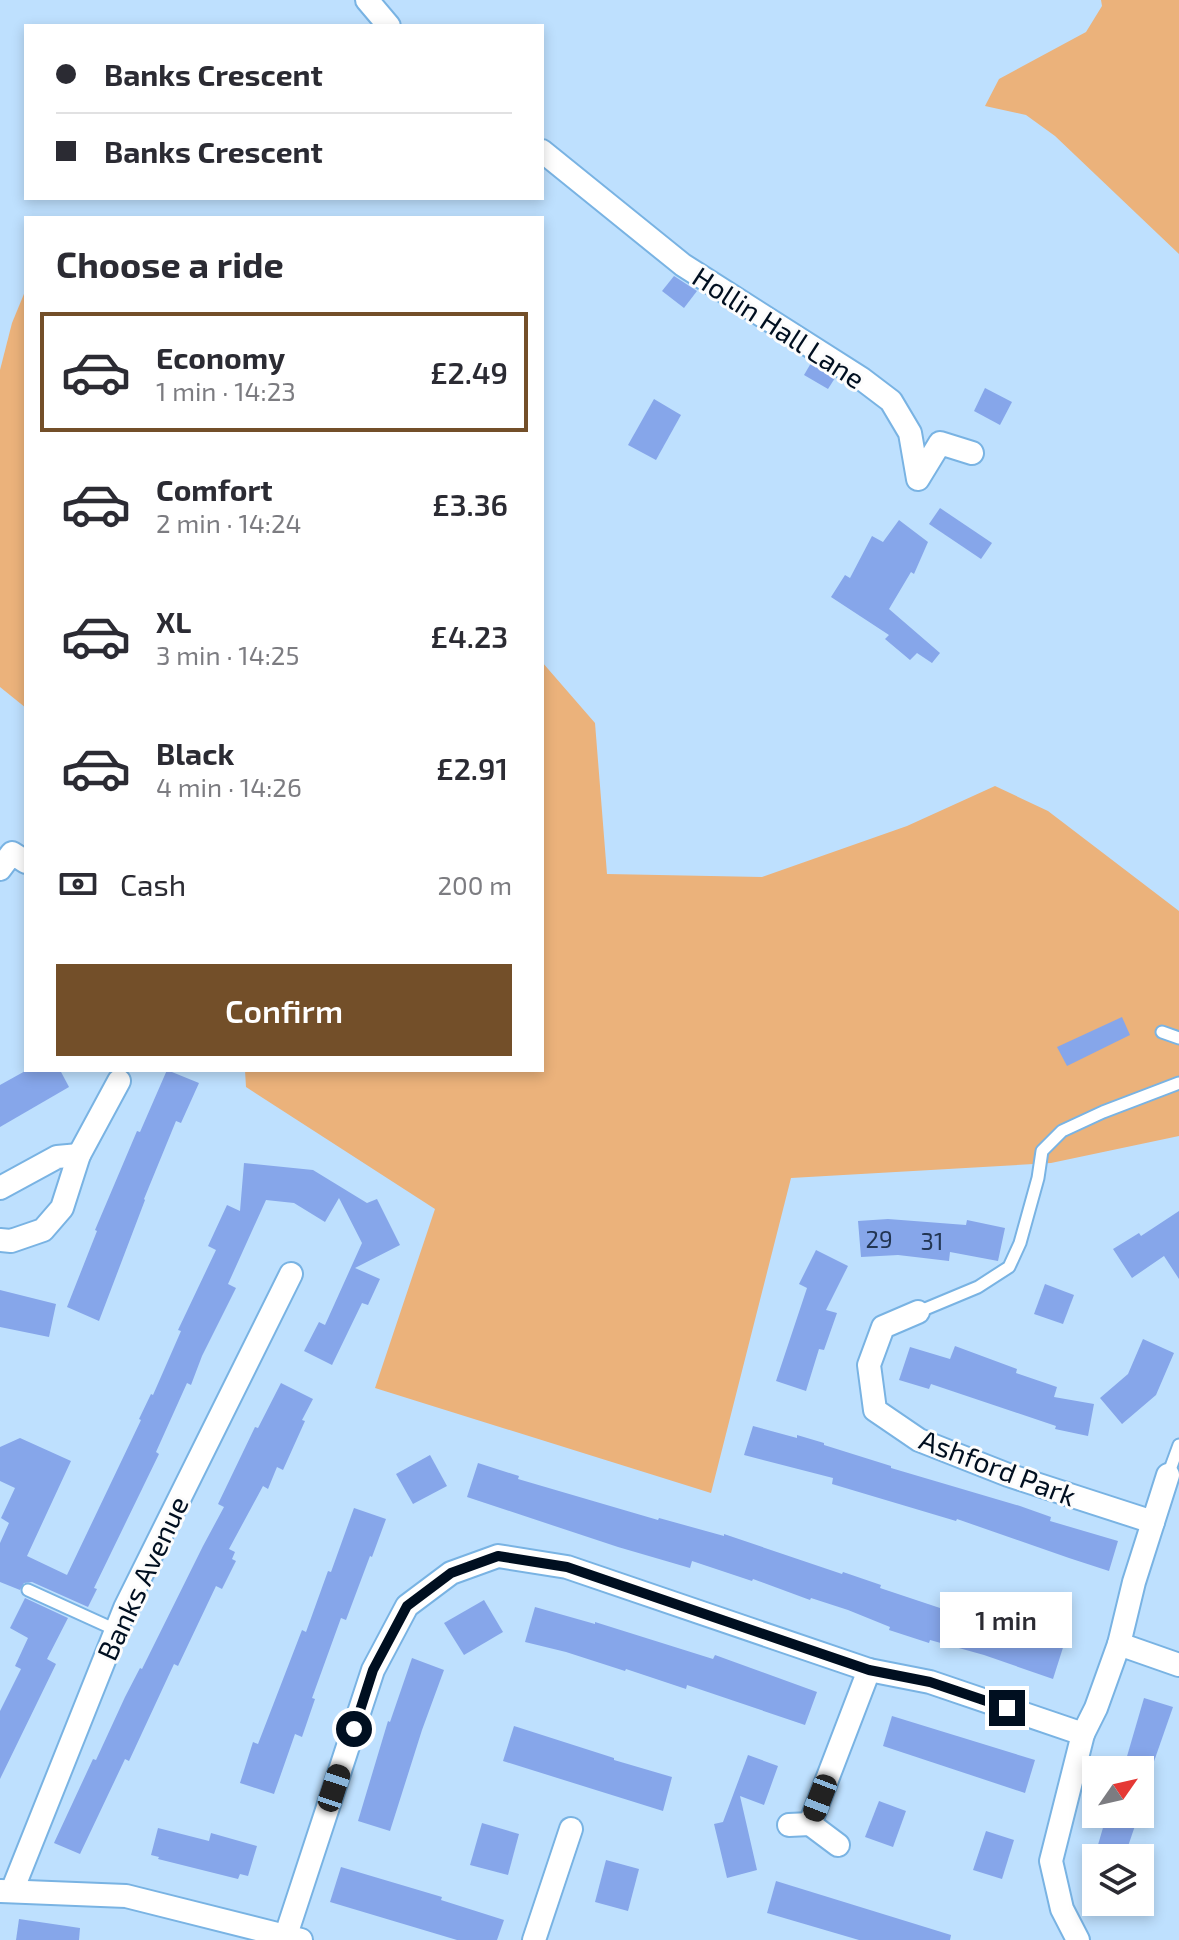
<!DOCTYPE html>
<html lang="en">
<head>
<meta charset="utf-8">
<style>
  :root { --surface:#fff; --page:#f2f2f3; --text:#2b2b33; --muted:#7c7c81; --line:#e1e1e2; --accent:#734f29 }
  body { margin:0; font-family:"Exo 2",sans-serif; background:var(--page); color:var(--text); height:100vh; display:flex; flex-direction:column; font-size:30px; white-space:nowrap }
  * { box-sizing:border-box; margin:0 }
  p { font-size:26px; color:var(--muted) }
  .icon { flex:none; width:44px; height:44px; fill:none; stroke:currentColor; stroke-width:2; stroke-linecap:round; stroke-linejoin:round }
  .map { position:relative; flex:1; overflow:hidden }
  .side { position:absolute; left:24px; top:216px; width:520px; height:856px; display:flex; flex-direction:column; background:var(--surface); border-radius:0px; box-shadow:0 4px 12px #0003 }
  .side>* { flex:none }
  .top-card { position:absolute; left:24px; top:24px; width:520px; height:176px; border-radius:0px; box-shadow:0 4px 12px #0003; display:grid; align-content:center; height:176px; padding:0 32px; background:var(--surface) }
  .needle { width:52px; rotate:56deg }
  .fabs { position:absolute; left:1082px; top:1756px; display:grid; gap:16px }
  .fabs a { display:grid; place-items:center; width:72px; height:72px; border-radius:0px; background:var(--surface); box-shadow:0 4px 12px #0003; font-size:40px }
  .end { position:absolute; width:36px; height:36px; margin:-18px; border:10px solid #000f20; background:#fff; box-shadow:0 0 0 4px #fff }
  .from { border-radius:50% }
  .bubble { position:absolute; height:56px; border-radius:0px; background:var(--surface); box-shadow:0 4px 12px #0003; font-size:26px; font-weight:600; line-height:56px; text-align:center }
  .car { position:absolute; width:24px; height:48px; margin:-24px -12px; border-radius:10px; box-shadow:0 0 6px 2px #0007; background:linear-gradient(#222 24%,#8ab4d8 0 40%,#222 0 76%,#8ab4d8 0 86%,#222 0) }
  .top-card b { display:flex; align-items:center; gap:28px; height:76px; font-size:30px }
  .top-card b+b { border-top:2px solid var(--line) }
  .top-card i { width:20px; height:20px; background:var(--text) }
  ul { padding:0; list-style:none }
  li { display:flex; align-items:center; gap:24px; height:120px; margin:0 16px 12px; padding:0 16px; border:4px solid transparent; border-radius:0px }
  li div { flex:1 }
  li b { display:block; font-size:30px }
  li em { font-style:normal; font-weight:600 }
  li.active { border-color:var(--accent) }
  li>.icon { width:72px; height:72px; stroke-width:1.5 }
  h2 { padding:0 32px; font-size:36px; line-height:96px }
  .pay { display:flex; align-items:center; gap:20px; height:88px; padding:0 32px; font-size:30px }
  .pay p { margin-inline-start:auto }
  .cta { display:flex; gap:16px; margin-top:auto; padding:16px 32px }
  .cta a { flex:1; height:92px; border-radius:0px; background:var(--accent); color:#fff; font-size:32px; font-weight:600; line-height:92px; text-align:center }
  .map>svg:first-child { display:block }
  .green { fill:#ebb27b }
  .building { fill:#86a6ea }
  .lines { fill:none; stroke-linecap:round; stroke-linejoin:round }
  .lane-casing { stroke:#79b3e3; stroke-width:15 }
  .street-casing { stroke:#79b3e3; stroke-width:26 }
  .lane { stroke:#fff; stroke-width:11 }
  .street { stroke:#fff; stroke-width:22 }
  .route { stroke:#000f20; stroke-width:10 }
  .labels { text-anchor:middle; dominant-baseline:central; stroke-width:6; stroke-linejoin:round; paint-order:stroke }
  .number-label { font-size:24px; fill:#223552 }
  .street-label { font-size:28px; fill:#000f20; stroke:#fcfcfc }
</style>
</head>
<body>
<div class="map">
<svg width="1179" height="1940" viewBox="0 0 1179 1940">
  <rect width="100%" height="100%" fill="#bee0fe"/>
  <g class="green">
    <polygon points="1101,0 1179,0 1179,254 1055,136 1026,115 985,106 999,79 1086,32 1102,6"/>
    <polygon points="26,289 26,708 0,687 0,370 12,323"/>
    <polygon points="542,662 595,723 607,874 762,877 907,826 995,786 1048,811 1179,911 1179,1136 1051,1163 791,1178 711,1493 375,1388 435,1209 246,1087 245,1070 542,1070"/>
  </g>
  <g class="building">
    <polygon points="674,276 697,291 684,308 662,291"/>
    <polygon points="811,363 835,378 828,389 804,375"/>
    <polygon points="985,388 1012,402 1000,425 974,411"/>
    <polygon points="654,399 681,415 656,460 628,445"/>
    <polygon points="940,508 992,543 981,559 929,524"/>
    <polygon points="899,520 928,542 914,574 911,572 889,609 940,653 932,663 917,653 910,660 885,639 889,635 831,597 845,575 850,578 872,536 883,542"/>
    <polygon points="1122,1017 1130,1035 1067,1066 1057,1047"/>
    <polygon points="27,1070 60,1070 69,1087 0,1127 0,1085"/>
    <polygon points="167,1070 199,1083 181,1123 176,1121 144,1199 145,1200 99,1321 67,1307 97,1231 95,1230 137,1131 140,1132"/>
    <polygon points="244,1163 313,1170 367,1203 377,1199 400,1245 355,1268 380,1279 368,1305 362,1303 332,1365 304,1351 319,1322 325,1325 362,1243 339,1198 325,1222 294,1203 266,1200 228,1284 236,1288 202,1356 191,1385 187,1383 156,1452 159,1454 94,1588 97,1589 88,1607 32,1582 24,1583 20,1590 0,1582 0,1543 9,1523 1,1518 15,1488 0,1481 0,1447 20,1438 71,1461 27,1556 67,1575 141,1420 139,1419 151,1394 153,1395 181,1331 178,1330 216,1250 208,1246 227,1205 240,1211"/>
    <polygon points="1179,1211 1179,1279 1164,1256 1132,1278 1113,1249 1139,1233 1141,1236"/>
    <polygon points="888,1219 966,1225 967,1220 1005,1228 998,1261 950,1252 949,1261 898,1255 861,1257 858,1221"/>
    <polygon points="816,1250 848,1266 826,1310 837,1313 824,1350 819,1349 806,1391 776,1381 807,1288 799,1284"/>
    <polygon points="1045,1284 1074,1295 1063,1324 1034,1314"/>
    <polygon points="0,1290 56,1304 49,1337 0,1327"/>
    <polygon points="1143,1339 1174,1353 1156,1395 1122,1424 1100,1398 1128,1374"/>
    <polygon points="955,1346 1017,1369 1016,1373 1057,1387 1054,1397 1094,1404 1088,1436 1055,1429 1056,1426 931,1384 929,1389 899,1380 910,1347 950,1359"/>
    <polygon points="281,1383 313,1399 302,1420 305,1421 283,1470 277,1467 268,1489 263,1486 229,1549 235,1552 232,1559 236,1561 222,1589 216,1586 178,1666 174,1664 129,1761 125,1759 80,1854 54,1843 93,1759 96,1760 125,1697 140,1668 142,1669 203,1546 224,1507 218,1504 255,1427 258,1428"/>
    <polygon points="753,1426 797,1438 797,1435 824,1443 824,1445 891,1466 891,1468 1020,1506 1051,1517 1050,1521 1118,1541 1109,1571 1069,1558 957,1519 956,1521 832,1484 833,1478 744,1455"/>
    <polygon points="430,1455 447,1486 413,1504 396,1474"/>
    <polygon points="478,1463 519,1476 518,1479 658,1520 659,1518 724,1536 724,1534 842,1574 843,1572 881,1585 880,1588 955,1613 956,1610 977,1616 977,1617 1042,1638 1044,1628 1067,1635 1053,1679 984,1655 930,1640 929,1643 889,1630 890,1627 848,1610 811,1598 810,1600 753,1579 752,1581 692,1561 690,1568 618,1547 467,1497"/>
    <polygon points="354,1508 386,1519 372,1557 370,1556 346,1620 341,1618 312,1698 315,1699 302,1737 295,1734 274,1794 240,1783 253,1742 258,1744 302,1630 306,1632 328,1571 331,1572"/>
    <polygon points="25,1598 68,1618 47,1659 56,1664 0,1779 0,1711 21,1669 15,1666 28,1638 10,1628"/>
    <polygon points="484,1600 503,1632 464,1655 444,1623"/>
    <polygon points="535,1607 595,1624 595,1622 713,1659 715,1655 817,1692 805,1725 687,1685 686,1689 626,1669 625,1671 566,1652 525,1642"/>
    <polygon points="412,1658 444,1670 422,1730 390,1831 358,1821 388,1721 390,1722"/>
    <polygon points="1144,1698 1173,1707 1151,1770 1123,1770"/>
    <polygon points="892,1716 1035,1760 1025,1793 883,1746"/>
    <polygon points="514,1726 614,1758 614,1760 672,1777 663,1811 503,1761"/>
    <polygon points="748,1755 778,1766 764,1805 740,1796 757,1870 727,1878 714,1824 723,1822"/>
    <polygon points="879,1801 906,1811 893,1847 865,1837"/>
    <polygon points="1107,1814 1139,1814 1124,1858 1105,1858 1095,1855"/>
    <polygon points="482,1823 519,1834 508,1875 470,1865"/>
    <polygon points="158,1828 209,1841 211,1833 257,1846 248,1876 240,1874 238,1879 158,1859 159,1857 151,1855"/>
    <polygon points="986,1831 1014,1840 1002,1879 973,1870"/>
    <polygon points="606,1860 639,1869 628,1911 595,1902"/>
    <polygon points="341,1867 442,1897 441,1900 504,1920 497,1940 457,1940 330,1902"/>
    <polygon points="776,1881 951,1935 950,1940 859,1940 767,1913"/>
    <polygon points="19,1919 80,1928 79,1940 16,1940"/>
  </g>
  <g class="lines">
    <defs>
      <g id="lane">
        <polyline points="1162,1032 1179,1038"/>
        <polyline points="918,1312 978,1287 1009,1267 1020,1243 1038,1178 1042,1151 1062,1131 1103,1112 1179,1083"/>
        <polyline points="1168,1475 1179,1445"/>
        <polyline points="28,1590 116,1630"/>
      </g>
      <g id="street">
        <polyline points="367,0 389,26"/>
        <polyline points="542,151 683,265 862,379 891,401 910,433 918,479 940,443 972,453"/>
        <polyline points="0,869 12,853 26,862"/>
        <polyline points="0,1188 57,1157 79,1155"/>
        <polyline points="0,1240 11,1241 43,1230 62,1208 79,1155 119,1081"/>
        <polyline points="918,1312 883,1327 869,1365 875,1410 919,1440 1008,1475 1153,1522"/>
        <polyline points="1119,1644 1179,1665"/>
        <polyline points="789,1825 810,1824"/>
        <polyline points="838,1845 810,1824 869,1670"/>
        <polyline points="1,1891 126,1896 301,1940"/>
        <polyline points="12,1891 125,1608 291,1274"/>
        <polyline points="286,1935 373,1670 407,1606 451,1573 498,1556 567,1567 869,1670 930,1682 1083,1734 1096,1708 1119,1644 1134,1582 1168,1475"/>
        <polyline points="534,1940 571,1829"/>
        <polyline points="1078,1940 1062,1909 1051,1861 1083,1734"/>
      </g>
    </defs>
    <use href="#lane" class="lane-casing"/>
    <use href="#street" class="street-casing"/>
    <use href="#lane" class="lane"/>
    <use href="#street" class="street"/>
  </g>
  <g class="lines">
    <polyline class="route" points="354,1729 373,1670 407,1606 451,1573 498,1556 567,1567 869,1670 930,1682 1007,1708"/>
  </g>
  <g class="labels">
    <g class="number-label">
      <text x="879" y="1238">29</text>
      <text x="932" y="1240">31</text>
    </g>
    <g class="street-label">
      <text transform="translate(779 327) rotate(33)">Hollin Hall Lane</text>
      <text transform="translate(998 1467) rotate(21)">Ashford Park</text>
      <text transform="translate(142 1578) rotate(-65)">Banks Avenue</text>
    </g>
  </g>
</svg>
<div class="fabs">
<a><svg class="needle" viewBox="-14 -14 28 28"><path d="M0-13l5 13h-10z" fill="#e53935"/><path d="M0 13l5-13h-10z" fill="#7c7c81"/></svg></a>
<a><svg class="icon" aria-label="layers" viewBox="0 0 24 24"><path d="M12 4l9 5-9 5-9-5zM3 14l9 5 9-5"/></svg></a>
</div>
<i class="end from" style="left:354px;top:1729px"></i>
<i class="end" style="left:1007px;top:1708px"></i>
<div class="bubble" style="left:940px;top:1592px;width:132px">1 min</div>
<i class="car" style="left:334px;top:1788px;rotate:18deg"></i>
<i class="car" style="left:820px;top:1798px;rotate:201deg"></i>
<div class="top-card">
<b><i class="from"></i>Banks Crescent</b>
<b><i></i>Banks Crescent</b>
</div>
<section class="side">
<h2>Choose a ride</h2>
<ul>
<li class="active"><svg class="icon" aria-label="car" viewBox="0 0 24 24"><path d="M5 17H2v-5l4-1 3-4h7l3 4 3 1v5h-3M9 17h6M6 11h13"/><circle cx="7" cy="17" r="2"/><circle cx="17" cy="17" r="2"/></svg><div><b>Economy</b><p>1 min · 14:23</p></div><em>£2.49</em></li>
<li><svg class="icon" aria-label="car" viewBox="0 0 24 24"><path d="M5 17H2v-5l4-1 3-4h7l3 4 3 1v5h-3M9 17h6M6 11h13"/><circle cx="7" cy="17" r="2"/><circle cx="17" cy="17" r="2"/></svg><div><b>Comfort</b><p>2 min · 14:24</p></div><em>£3.36</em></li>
<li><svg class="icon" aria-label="car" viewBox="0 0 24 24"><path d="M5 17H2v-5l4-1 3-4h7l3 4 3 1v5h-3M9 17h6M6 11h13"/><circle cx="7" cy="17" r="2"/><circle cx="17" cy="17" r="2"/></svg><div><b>XL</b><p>3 min · 14:25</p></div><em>£4.23</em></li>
<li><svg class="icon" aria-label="car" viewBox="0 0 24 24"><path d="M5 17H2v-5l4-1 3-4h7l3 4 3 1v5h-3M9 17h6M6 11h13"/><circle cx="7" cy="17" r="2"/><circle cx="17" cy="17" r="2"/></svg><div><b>Black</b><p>4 min · 14:26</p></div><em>£2.91</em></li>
</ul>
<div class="pay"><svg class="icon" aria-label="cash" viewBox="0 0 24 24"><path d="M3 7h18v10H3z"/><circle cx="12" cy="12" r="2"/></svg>Cash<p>200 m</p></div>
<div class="cta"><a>Confirm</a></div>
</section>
</div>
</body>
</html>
